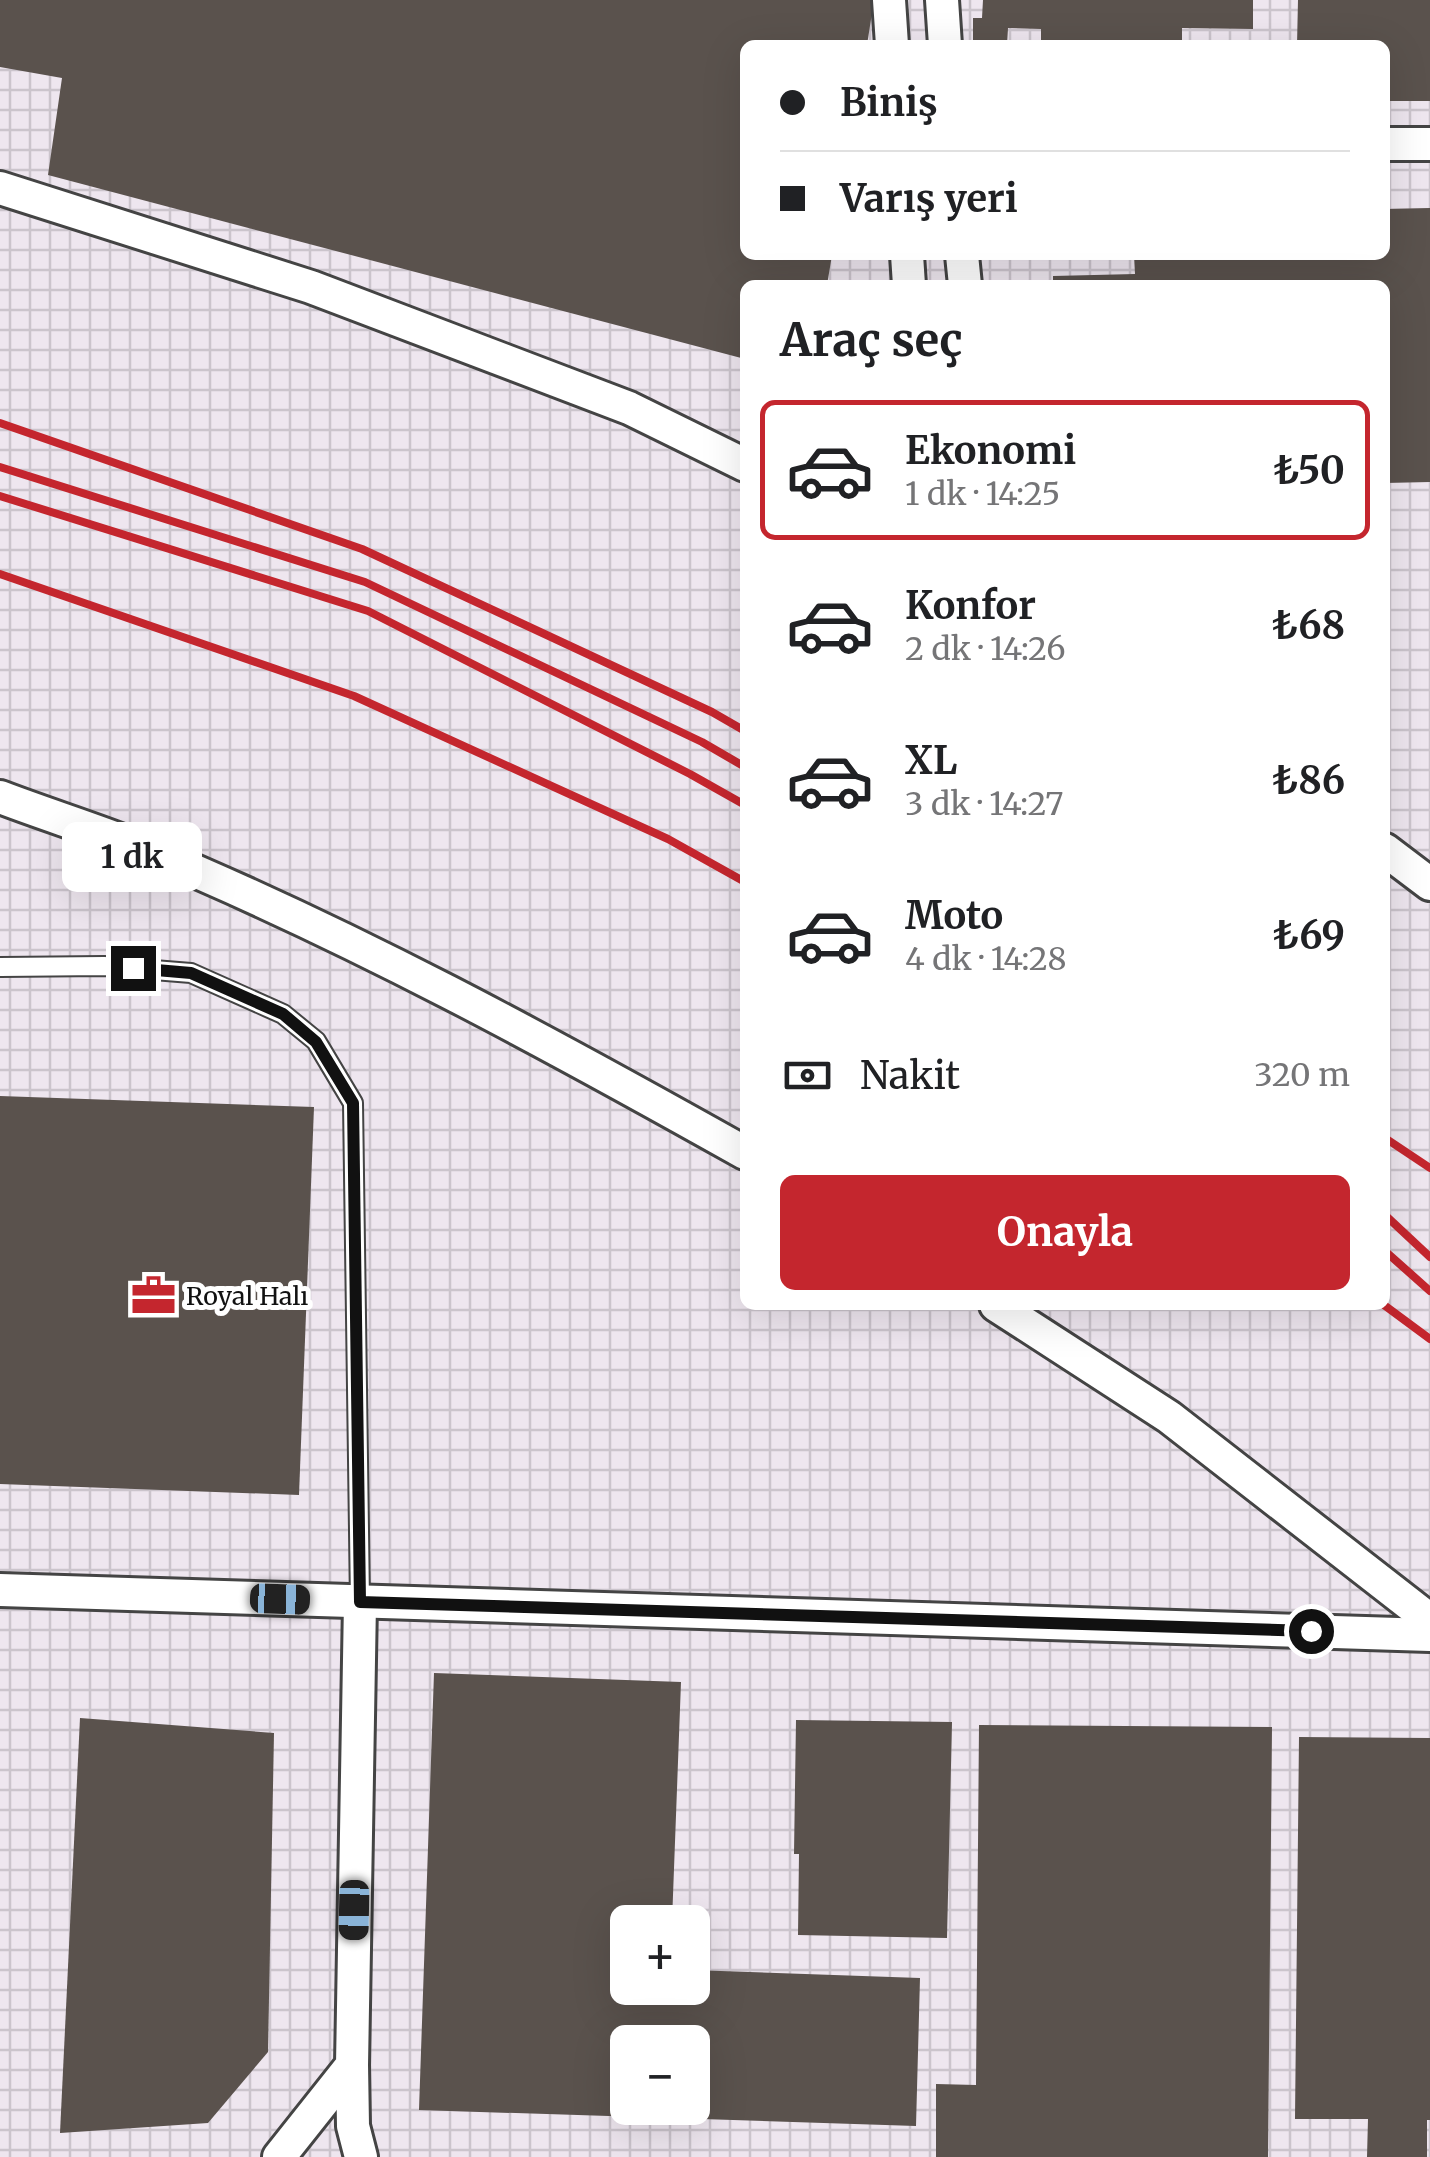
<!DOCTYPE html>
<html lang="tr">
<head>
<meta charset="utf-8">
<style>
  :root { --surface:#fff; --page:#f2f2f2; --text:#202124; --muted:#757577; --line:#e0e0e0; --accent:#c4262e }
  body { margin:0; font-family:Merriweather,serif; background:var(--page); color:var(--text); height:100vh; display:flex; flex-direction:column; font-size:38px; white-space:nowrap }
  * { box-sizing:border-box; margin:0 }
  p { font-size:32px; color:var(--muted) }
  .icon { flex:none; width:55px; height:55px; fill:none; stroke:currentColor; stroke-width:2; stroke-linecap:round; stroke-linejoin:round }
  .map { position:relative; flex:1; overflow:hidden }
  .sheet { position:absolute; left:740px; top:280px; width:650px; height:1030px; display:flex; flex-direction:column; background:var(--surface); border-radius:15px; box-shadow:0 10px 40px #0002 }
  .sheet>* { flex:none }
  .banner { position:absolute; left:740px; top:40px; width:650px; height:220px; border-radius:15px; box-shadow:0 10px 40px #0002; display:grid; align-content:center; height:220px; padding:0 40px; background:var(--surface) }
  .controls { position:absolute; left:610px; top:1905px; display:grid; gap:20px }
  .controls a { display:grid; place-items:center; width:100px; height:100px; border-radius:15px; background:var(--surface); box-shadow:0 10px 40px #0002; font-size:50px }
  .end { position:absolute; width:45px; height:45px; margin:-22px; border:12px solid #111; background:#fff; box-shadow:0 0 0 5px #fff }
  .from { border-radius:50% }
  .bubble { position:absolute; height:70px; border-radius:15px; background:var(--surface); box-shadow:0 10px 40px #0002; font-size:32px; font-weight:700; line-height:70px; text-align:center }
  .car { position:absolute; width:30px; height:60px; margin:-30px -15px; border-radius:12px; box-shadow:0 0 8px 2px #0007; background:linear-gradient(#222 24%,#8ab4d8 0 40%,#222 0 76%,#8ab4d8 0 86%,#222 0) }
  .banner b { display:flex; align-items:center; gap:35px; height:95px; font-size:38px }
  .banner b+b { border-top:2px solid var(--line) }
  .banner i { width:25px; height:25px; background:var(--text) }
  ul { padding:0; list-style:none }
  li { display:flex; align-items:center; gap:30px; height:140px; margin:0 20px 15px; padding:0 20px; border:5px solid transparent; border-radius:15px }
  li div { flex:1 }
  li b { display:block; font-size:38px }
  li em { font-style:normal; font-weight:700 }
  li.current { border-color:var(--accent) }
  li>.icon { width:90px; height:90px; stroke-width:1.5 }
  h2 { padding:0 40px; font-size:45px; line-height:120px }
  .pay { display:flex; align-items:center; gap:25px; height:110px; padding:0 40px; font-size:38px }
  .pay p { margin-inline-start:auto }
  .button { display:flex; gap:20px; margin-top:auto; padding:20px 40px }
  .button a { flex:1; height:115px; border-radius:15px; background:var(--accent); color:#fff; font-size:40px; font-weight:700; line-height:115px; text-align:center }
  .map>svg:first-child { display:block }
  .industrial { fill:url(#industrial-grid); fill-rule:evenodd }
  .building { fill:#5a524d; fill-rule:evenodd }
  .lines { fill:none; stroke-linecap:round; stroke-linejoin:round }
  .service-casing { stroke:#444; stroke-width:22 }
  .minor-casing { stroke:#444; stroke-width:38 }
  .service { stroke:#fff; stroke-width:18 }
  .minor { stroke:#fff; stroke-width:32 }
  .rail { stroke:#c4262e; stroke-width:8 }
  .route { stroke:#111; stroke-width:12 }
  .labels { text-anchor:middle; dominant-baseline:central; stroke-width:10; stroke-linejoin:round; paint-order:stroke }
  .poi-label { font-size:25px; fill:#111; stroke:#fff; text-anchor:start }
</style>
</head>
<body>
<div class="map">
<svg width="1430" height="2157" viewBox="0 0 1430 2157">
  <defs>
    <pattern id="industrial-grid" width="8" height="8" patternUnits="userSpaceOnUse" patternTransform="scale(2.5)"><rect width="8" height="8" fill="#eee6ef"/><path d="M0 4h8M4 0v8" fill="none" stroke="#cbc4cc"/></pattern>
  </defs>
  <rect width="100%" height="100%" fill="#fffdf5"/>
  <path class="industrial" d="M 0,0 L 1430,0 L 1430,2157 L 0,2157 ZM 745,45 L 1385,45 L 1385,255 L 745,255 ZM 745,285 L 1385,285 L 1385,1305 L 745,1305 ZM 628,1922 L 692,1922 L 692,1988 L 628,1988 ZM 628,2042 L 692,2042 L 692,2108 L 628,2108 Z"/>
  <g class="building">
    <polygon points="0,0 874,0 867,45 745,45 745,255 832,255 827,285 745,285 745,359 48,175 62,78 0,67"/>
    <polygon points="983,0 1253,0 1253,29 1182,28 1182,45 1041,45 1041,29 1008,28 1007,45 973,45 973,18 982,18"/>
    <polygon points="1298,0 1430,0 1430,101 1385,101 1385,45 1297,45"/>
    <polygon points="1430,208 1430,482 1385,483 1385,285 1053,285 1053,276 1135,274 1134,255 1385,255 1385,209"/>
    <polygon points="0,1096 314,1107 299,1495 0,1484"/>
    <path d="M 434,1673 L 681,1682 L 672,1922 L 628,1922 L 628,1988 L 692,1988 L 692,1970 L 920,1978 L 916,2126 L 419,2110 ZM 628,2042 L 692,2042 L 692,2108 L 628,2108 Z"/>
    <polygon points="80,1718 274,1733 268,2052 208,2123 60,2133"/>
    <polygon points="796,1720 952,1722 947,1938 798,1935 799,1854 794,1854"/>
    <polygon points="979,1725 1272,1727 1268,2157 936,2157 936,2084 976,2085"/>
    <polygon points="1299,1737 1430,1738 1430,2120 1427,2120 1427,2157 1367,2157 1368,2119 1295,2119"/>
  </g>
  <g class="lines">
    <defs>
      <polyline id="service" points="0,967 104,966 191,973 283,1014 316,1041 353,1103 360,1602"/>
      <g id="minor">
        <polyline points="889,0 892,45"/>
        <polyline points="942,0 945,45"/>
        <polyline points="1385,144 1430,144"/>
        <polyline points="0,188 311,287 629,408 745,465"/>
        <polyline points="907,255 909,285"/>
        <polyline points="962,255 965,285"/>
        <path d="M 0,797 C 47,815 96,830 143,849 C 351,935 549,1043 745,1153"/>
        <polyline points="1385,850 1430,884"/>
        <polyline points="996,1305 1169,1417 1430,1620"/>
        <polyline points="0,1590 1430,1635"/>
        <polyline points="352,2065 353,2126 361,2157"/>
        <polyline points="279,2157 352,2065 360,1602"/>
      </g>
    </defs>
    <use href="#service" class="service-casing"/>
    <use href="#minor" class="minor-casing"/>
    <use href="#service" class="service"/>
    <use href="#minor" class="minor"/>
    <g class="rail">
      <polyline points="0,423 362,549 712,712 745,731"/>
      <polyline points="0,467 365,582 702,742 745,767"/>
      <polyline points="0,496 368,611 690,774 745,805"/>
      <polyline points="0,574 354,696 668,839 745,882"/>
      <polyline points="1385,1138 1430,1168"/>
      <polyline points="1385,1215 1430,1257"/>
      <polyline points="1385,1251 1430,1291"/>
      <polyline points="1384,1305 1430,1339"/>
    </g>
  </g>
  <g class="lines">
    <polyline class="route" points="133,968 191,973 283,1014 316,1042 353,1103 360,1602 1311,1631"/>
  </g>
  <defs>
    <symbol id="office-bare" viewBox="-9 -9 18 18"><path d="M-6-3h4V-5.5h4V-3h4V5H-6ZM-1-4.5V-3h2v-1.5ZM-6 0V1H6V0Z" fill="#c4262e" stroke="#fff" stroke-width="2.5" paint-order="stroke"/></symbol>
  </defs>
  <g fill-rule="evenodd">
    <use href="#office-bare" x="122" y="1264" width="63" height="63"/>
  </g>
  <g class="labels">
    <g class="poi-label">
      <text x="186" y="1296">Royal Halı</text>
    </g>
  </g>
</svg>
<div class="controls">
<a>+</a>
<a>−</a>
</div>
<i class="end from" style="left:1311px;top:1631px"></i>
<i class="end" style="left:133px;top:968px"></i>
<div class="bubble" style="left:62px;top:822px;width:140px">1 dk</div>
<i class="car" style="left:280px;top:1599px;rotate:92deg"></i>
<i class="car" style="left:354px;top:1910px;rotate:181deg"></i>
<div class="banner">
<b><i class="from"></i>Biniş</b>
<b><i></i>Varış yeri</b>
</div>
<section class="sheet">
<h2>Araç seç</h2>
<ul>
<li class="current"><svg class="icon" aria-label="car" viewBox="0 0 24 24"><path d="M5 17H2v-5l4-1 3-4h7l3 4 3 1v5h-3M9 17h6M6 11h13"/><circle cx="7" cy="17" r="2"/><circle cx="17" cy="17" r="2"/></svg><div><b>Ekonomi</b><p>1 dk · 14:25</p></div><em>₺50</em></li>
<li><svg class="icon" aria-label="car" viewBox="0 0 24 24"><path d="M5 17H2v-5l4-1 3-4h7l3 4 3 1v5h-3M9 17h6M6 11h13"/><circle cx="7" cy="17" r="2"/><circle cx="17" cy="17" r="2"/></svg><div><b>Konfor</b><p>2 dk · 14:26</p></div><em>₺68</em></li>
<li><svg class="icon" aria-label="car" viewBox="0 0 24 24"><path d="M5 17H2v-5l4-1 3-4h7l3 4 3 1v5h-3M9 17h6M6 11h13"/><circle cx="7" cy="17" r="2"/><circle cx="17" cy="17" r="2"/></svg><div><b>XL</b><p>3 dk · 14:27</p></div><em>₺86</em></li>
<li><svg class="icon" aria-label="car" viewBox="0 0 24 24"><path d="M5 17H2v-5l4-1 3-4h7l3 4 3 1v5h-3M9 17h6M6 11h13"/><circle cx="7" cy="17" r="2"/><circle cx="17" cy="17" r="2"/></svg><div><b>Moto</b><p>4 dk · 14:28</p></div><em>₺69</em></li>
</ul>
<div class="pay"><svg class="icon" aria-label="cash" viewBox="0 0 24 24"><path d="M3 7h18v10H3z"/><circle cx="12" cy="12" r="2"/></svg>Nakit<p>320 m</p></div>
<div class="button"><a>Onayla</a></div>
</section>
</div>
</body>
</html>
